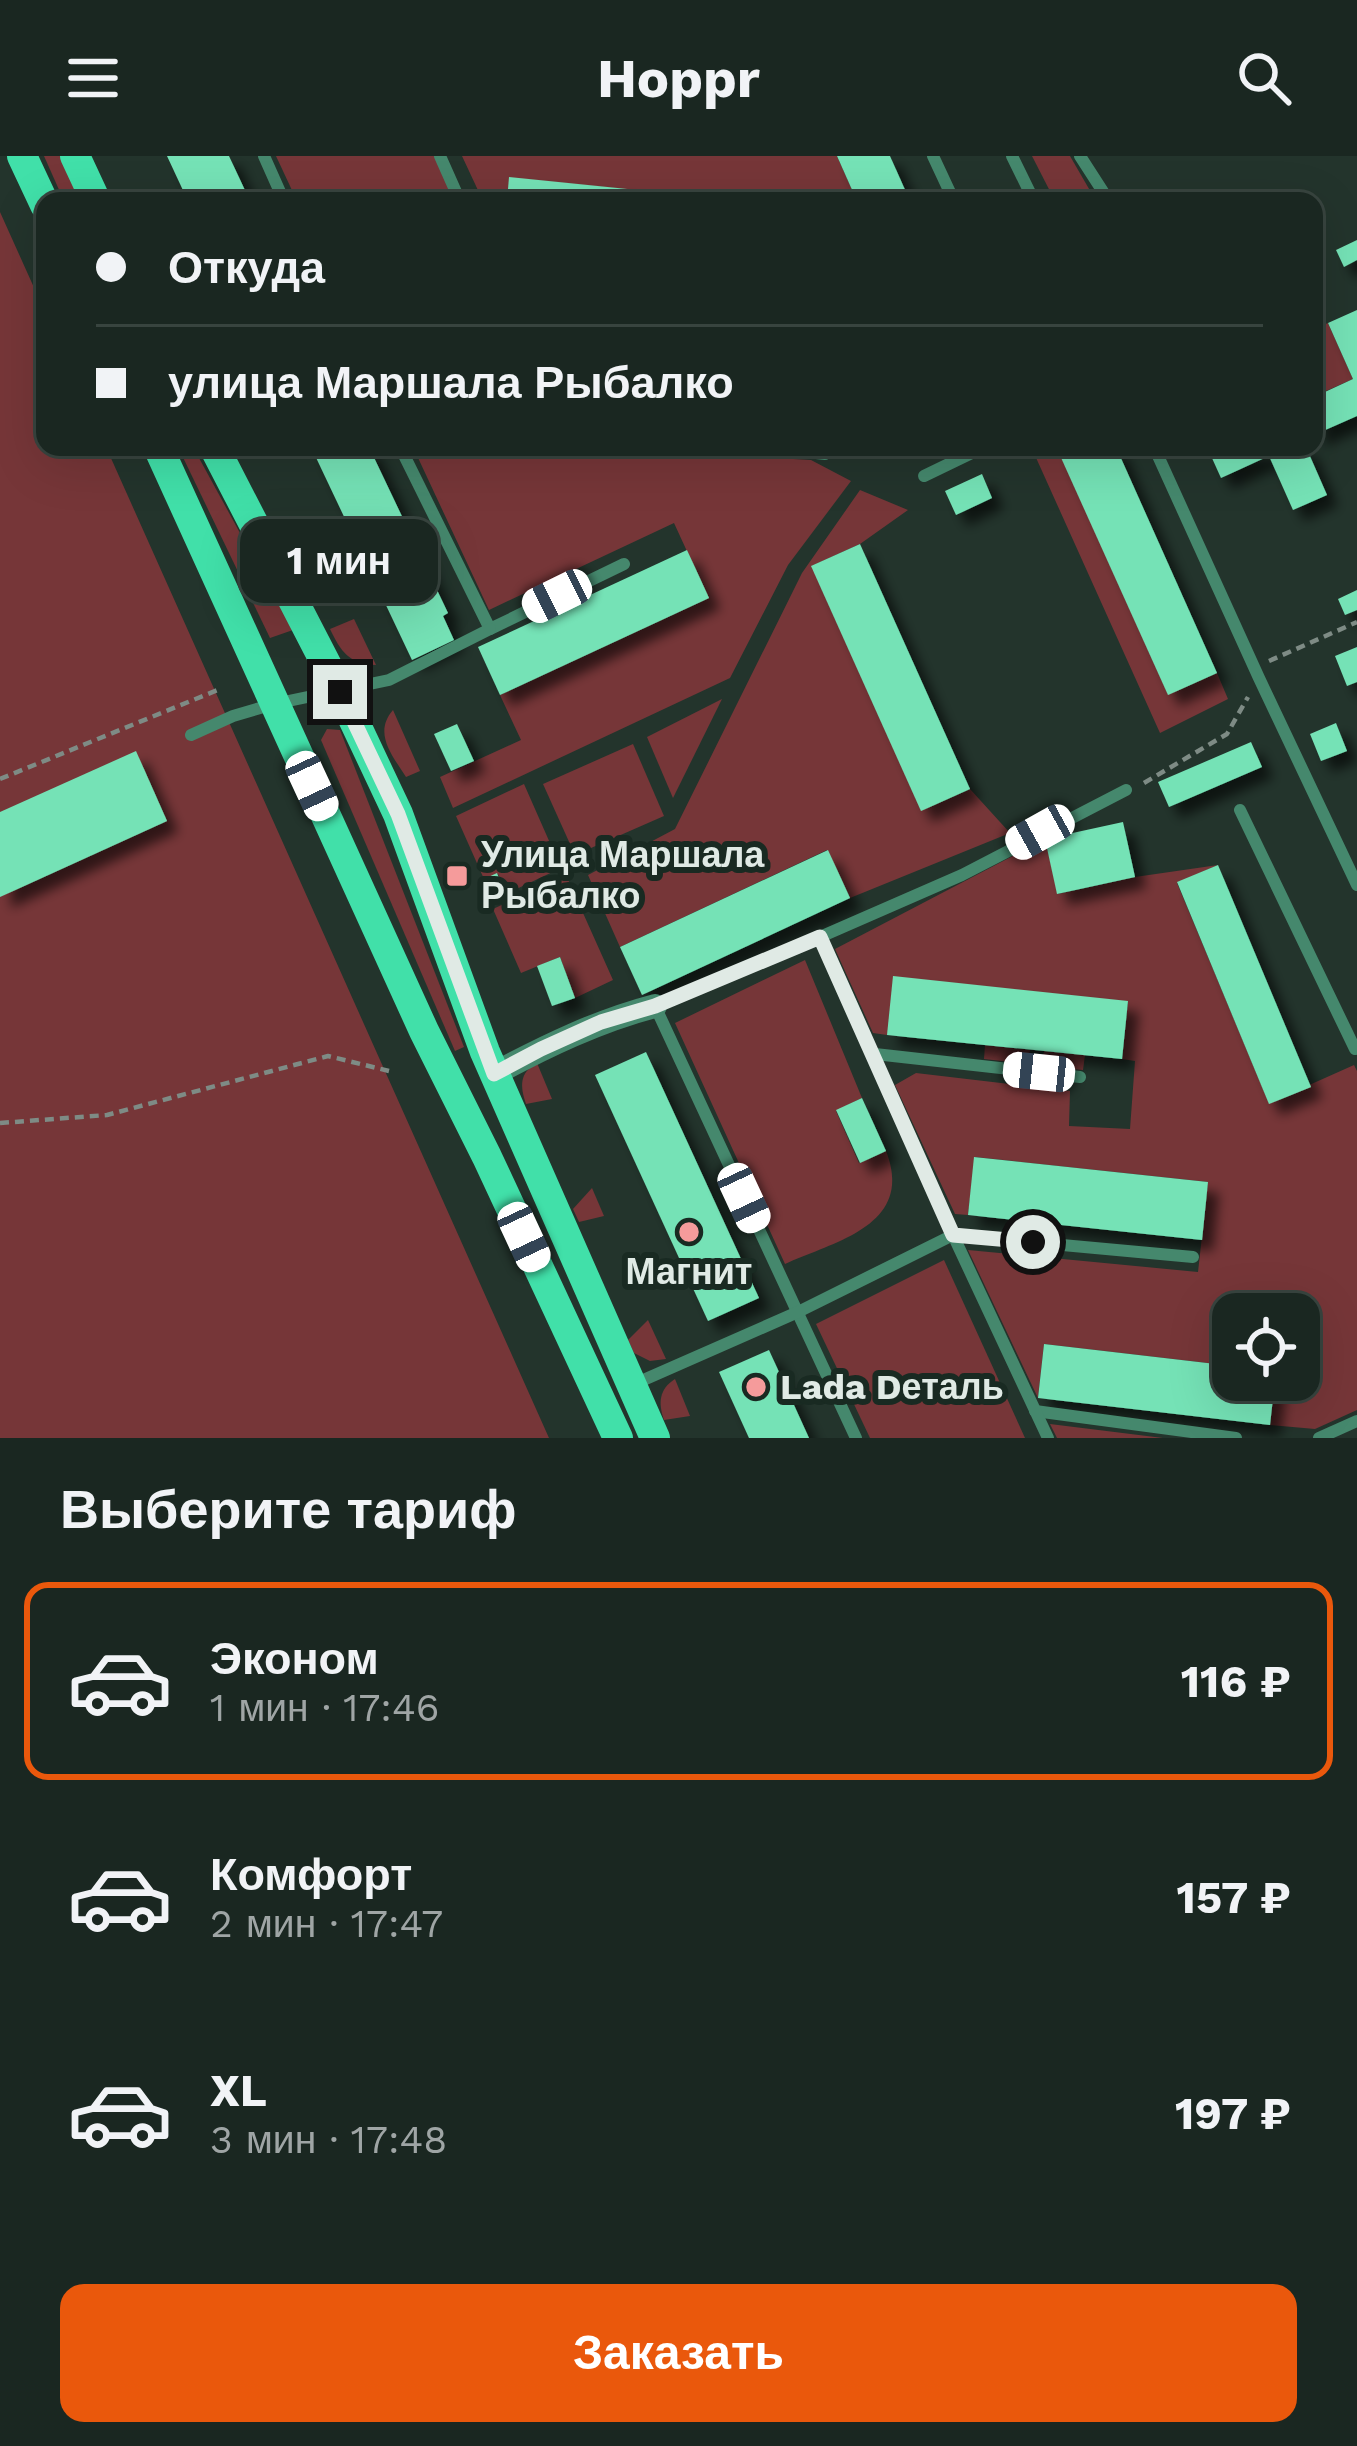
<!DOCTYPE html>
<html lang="ru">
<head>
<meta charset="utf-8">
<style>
  :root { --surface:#1a2721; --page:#27332e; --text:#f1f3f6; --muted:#9fa5a5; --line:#38443f; --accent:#ea580c }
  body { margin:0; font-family:"Work Sans",sans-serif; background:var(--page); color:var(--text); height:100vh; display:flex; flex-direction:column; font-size:45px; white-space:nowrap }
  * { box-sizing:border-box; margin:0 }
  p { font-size:39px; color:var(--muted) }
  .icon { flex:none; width:66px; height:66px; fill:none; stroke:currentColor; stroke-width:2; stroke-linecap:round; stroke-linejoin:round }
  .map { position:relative; height:1282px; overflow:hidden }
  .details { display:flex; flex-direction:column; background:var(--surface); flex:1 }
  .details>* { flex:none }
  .top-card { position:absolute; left:36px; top:36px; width:1287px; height:264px; border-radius:24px; box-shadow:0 12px 48px #0002,0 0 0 3px var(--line); display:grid; align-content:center; height:264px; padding:0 60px; background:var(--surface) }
  .controls { position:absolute; left:1212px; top:1137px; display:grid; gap:24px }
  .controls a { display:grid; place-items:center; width:108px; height:108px; border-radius:24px; background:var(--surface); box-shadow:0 12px 48px #0002,0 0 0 3px var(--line); font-size:60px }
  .end { position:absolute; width:54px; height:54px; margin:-27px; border:15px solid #e0eae5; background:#111; box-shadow:0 0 0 6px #111 }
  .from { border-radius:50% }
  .bubble { position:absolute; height:84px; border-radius:24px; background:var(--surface); box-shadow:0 12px 48px #0002,0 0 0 3px var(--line); font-size:39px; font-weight:700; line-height:84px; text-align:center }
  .car { position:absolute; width:36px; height:72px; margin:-36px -18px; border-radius:15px; box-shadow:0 0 9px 3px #0007; background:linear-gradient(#fff 24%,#345 0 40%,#fff 0 76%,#345 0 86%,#fff 0) }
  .top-card b { display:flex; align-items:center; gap:42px; height:114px; font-size:45px }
  .top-card b+b { border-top:3px solid var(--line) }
  .top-card i { width:30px; height:30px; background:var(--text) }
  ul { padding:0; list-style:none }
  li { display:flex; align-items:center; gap:36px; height:198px; margin:0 24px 18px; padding:0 36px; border:6px solid transparent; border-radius:24px }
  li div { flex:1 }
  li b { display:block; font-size:45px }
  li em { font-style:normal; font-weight:700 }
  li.selected { border-color:var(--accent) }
  li>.icon { width:108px; height:108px; stroke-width:1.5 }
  h2 { padding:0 60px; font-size:54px; line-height:144px }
  .action { display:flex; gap:24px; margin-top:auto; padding:24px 60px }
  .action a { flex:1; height:138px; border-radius:24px; background:var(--accent); color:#fff; font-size:48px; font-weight:700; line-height:138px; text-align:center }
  header { display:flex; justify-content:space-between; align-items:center; height:156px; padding:0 60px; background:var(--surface); font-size:54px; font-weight:700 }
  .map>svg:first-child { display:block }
  .green { fill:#763638 }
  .building { fill:#75e2b6; filter:url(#shadow) }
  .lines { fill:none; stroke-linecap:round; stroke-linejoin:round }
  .path { stroke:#7e8b85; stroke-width:4.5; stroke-dasharray:9 6; stroke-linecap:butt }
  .lane { stroke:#45886d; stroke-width:12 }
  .street { stroke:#45886d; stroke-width:24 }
  .primary { stroke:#41e0a9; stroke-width:30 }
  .route { stroke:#e0eae5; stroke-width:15 }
  .poi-dot { fill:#f59b9b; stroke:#192a22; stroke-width:4.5 }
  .labels { text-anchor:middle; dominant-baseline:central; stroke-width:12; stroke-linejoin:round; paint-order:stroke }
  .poi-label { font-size:36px; font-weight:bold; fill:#e0eae5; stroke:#192a22; text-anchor:start }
</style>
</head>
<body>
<header><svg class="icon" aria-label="menu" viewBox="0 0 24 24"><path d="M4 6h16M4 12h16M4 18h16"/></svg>Hoppr<svg class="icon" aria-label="search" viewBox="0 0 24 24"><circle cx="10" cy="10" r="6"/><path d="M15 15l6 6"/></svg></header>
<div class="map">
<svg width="1357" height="1282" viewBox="0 0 1357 1282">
  <defs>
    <filter id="shadow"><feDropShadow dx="11" dy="11" stdDeviation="6" flood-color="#0009"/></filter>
  </defs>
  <rect width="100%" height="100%" fill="#23342c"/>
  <g class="green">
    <polygon points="44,0 61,0 82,45 64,45"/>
    <polygon points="276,0 444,0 464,45 297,45"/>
    <polygon points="462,0 837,0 857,45 748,45 510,22 507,45 483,45"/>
    <polygon points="1032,0 1070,0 1096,45 1055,45"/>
    <polygon points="0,56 45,156 45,291 106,291 549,1282 0,1282"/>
    <polygon points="1328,167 1353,223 1326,235 1314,206 1314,173"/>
    <polygon points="178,291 193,291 293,474 270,482"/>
    <polygon points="413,291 588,291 811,304 851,325 788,409 730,522 453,652 440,621 521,584 500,539 708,441 674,367 489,454"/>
    <polygon points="1043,291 1066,291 1059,295 1168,538 1217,517 1228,543 1160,577 1033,295"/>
    <polygon points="860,334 908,354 860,388 812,410 922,654 970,633 1010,677 850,742 827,694 620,791 588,719 675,673 802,417"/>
    <path d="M 354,463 L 376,509 C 349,508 341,496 330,473 Z"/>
    <polygon points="722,543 673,642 647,581"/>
    <path d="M 393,554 L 420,615 L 406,621 C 392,599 373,577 393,554 Z"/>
    <polygon points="327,573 340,574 464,891 455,895 321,584"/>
    <polygon points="633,588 664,660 575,699 543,628"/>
    <polygon points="524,628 561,712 493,744 490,737 503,731 498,718 484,723 456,660"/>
    <polygon points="1045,683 1058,738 1135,721 1218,709 1177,727 1269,947 1354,909 1357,915 1357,1254 1315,1273 1270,1269 1275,1224 1299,1224 1299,1158 1233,1158 1233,1210 1044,1188 1038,1242 968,1094 1198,1116 1208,1026 975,1001 968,1059 955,1058 895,929 916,917 1070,935 1069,970 1130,973 1135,905 1122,903 1128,846 887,879 873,877 835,793"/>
    <polygon points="566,719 613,824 575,842 560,801 521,817 493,753"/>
    <path d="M 805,804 L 862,942 L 836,955 L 859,1007 L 886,995 C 915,1069 836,1085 785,1108 L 675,867 Z"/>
    <polygon points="985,889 1030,894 1028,908 984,903"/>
    <polygon points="1044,895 1085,899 1083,914 1041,910"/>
    <path d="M 537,907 L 552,943 L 526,948 C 520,930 519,917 537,907 Z"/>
    <polygon points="592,1032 604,1060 579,1066 573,1053"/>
    <polygon points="944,1104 1025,1282 870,1282 816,1168"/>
    <polygon points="648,1164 666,1203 650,1205 634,1197 628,1184"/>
    <path d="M 675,1223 L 690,1260 L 664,1264 C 658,1247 659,1233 675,1223 Z"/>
    <polygon points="1050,1268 1163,1282 1057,1282"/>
  </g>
  <g class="building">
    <polygon points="167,0 229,0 250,45 188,45"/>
    <polygon points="837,0 890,0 910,45 857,45"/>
    <polygon points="509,21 716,42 716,45 507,45"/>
    <polygon points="1357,84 1357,104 1344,111 1336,94"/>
    <polygon points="1357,154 1357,260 1314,279 1314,241 1353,223 1328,167"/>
    <polygon points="311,291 369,291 448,457 443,460 454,484 412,504"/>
    <polygon points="1067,291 1116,291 1217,517 1168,539 1058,295"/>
    <polygon points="1207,291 1306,291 1327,339 1293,354 1269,300 1221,322"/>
    <polygon points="982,318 992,342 956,359 945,335"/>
    <polygon points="860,388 970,633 921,655 811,410"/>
    <polygon points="687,394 709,442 500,539 478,491"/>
    <polygon points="1357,434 1357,454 1345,459 1338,443"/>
    <polygon points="1357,491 1357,526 1347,530 1335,500"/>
    <polygon points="1336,567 1347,595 1321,605 1310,578"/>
    <polygon points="457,568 474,605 451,615 434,578"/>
    <polygon points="1251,586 1262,611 1169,651 1158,626"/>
    <polygon points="136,595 167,665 0,741 0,656"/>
    <polygon points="1123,666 1135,721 1057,738 1045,683"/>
    <polygon points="828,694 850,742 642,839 620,791"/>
    <polygon points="1218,709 1311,931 1269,948 1177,726"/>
    <polygon points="497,717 503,732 490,737 484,723"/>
    <polygon points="560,801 575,842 552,850 537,810"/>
    <polygon points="893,820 1128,845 1122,903 887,879"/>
    <polygon points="646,896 759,1142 708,1165 595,919"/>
    <polygon points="862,942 886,995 860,1007 836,954"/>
    <polygon points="974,1001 1208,1026 1202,1084 968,1059"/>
    <polygon points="1044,1188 1233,1210 1233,1224 1275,1224 1270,1269 1038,1242"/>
    <polygon points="769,1194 809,1282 749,1282 719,1216"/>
  </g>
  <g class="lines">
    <g class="path">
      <polyline points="1269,505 1357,466"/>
      <polyline points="0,623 220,533"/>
      <polyline points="1144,627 1227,578 1248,541"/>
      <polyline points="0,967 107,959 328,900 389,915"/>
    </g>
    <g class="lane">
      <polyline points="264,0 284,45"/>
      <polyline points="440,0 460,45"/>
      <polyline points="933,0 954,45"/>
      <polyline points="1012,0 1034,45"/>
      <polyline points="1080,0 1109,45"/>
      <polyline points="400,291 490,473 624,408"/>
      <polyline points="762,291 825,298"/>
      <polyline points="1154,291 1259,522 1357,729"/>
      <polyline points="924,320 984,291"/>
      <polyline points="191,579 233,560 274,548 389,524 490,473"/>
      <polyline points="1240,654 1355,893 1357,892"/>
      <polyline points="820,781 655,850 856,1282"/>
      <polyline points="875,898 1080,921"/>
      <polyline points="632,1229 798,1156 953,1079 1193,1101"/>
      <polyline points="1035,1255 1236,1282"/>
      <polyline points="1048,1282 953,1079 820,781 962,719 1126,634"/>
      <polyline points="1319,1282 1357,1265"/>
    </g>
    <path class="street" d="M 494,918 C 546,890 598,865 655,850"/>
    <g class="primary">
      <polyline points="22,0 45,49"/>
      <polyline points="75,0 96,45"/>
      <polyline points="158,291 424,875 487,1001 618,1282"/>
      <polyline points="214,291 340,535 398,658 485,896 655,1282"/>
    </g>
  </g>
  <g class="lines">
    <polyline class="route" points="340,536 398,658 494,918 541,893 601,866 655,850 820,781 953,1079 1033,1086"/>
  </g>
  <g class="poi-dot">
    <rect x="445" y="708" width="24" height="24" rx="6"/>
    <circle cx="689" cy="1076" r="12"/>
    <circle cx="756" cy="1231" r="12"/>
  </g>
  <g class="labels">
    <g class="poi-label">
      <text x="481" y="699">Улица Маршала<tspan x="481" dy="41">Рыбалко</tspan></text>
      <text x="689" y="1116" text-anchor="middle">Магнит</text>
      <text x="780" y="1231">Lada Dеталь</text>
    </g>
  </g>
</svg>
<div class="controls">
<a><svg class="icon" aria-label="locate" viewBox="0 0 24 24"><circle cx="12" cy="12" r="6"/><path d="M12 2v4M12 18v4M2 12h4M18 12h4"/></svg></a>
</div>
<i class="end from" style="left:1033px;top:1086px"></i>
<i class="end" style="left:340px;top:536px"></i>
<div class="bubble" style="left:240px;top:363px;width:198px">1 мин</div>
<i class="car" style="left:557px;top:440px;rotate:244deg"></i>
<i class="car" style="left:312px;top:630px;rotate:155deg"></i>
<i class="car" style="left:1040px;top:676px;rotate:241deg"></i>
<i class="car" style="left:1039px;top:916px;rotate:276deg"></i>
<i class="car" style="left:744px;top:1042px;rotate:155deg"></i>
<i class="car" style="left:524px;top:1081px;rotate:155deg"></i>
<div class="top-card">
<b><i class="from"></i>Откуда</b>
<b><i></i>улица Маршала Рыбалко</b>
</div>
</div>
<section class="details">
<h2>Выберите тариф</h2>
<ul>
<li class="selected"><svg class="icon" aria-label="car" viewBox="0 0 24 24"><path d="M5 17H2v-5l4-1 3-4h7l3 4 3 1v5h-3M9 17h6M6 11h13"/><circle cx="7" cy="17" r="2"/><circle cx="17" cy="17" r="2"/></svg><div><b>Эконом</b><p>1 мин · 17:46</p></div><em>116 ₽</em></li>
<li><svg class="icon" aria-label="car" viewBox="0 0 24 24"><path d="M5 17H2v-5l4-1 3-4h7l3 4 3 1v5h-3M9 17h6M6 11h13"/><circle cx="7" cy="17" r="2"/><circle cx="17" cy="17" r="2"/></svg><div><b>Комфорт</b><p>2 мин · 17:47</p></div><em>157 ₽</em></li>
<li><svg class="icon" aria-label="car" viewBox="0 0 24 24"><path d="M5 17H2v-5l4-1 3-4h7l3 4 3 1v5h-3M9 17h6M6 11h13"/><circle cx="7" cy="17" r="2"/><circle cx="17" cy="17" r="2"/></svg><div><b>XL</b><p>3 мин · 17:48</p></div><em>197 ₽</em></li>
</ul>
<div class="action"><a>Заказать</a></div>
</section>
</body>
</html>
